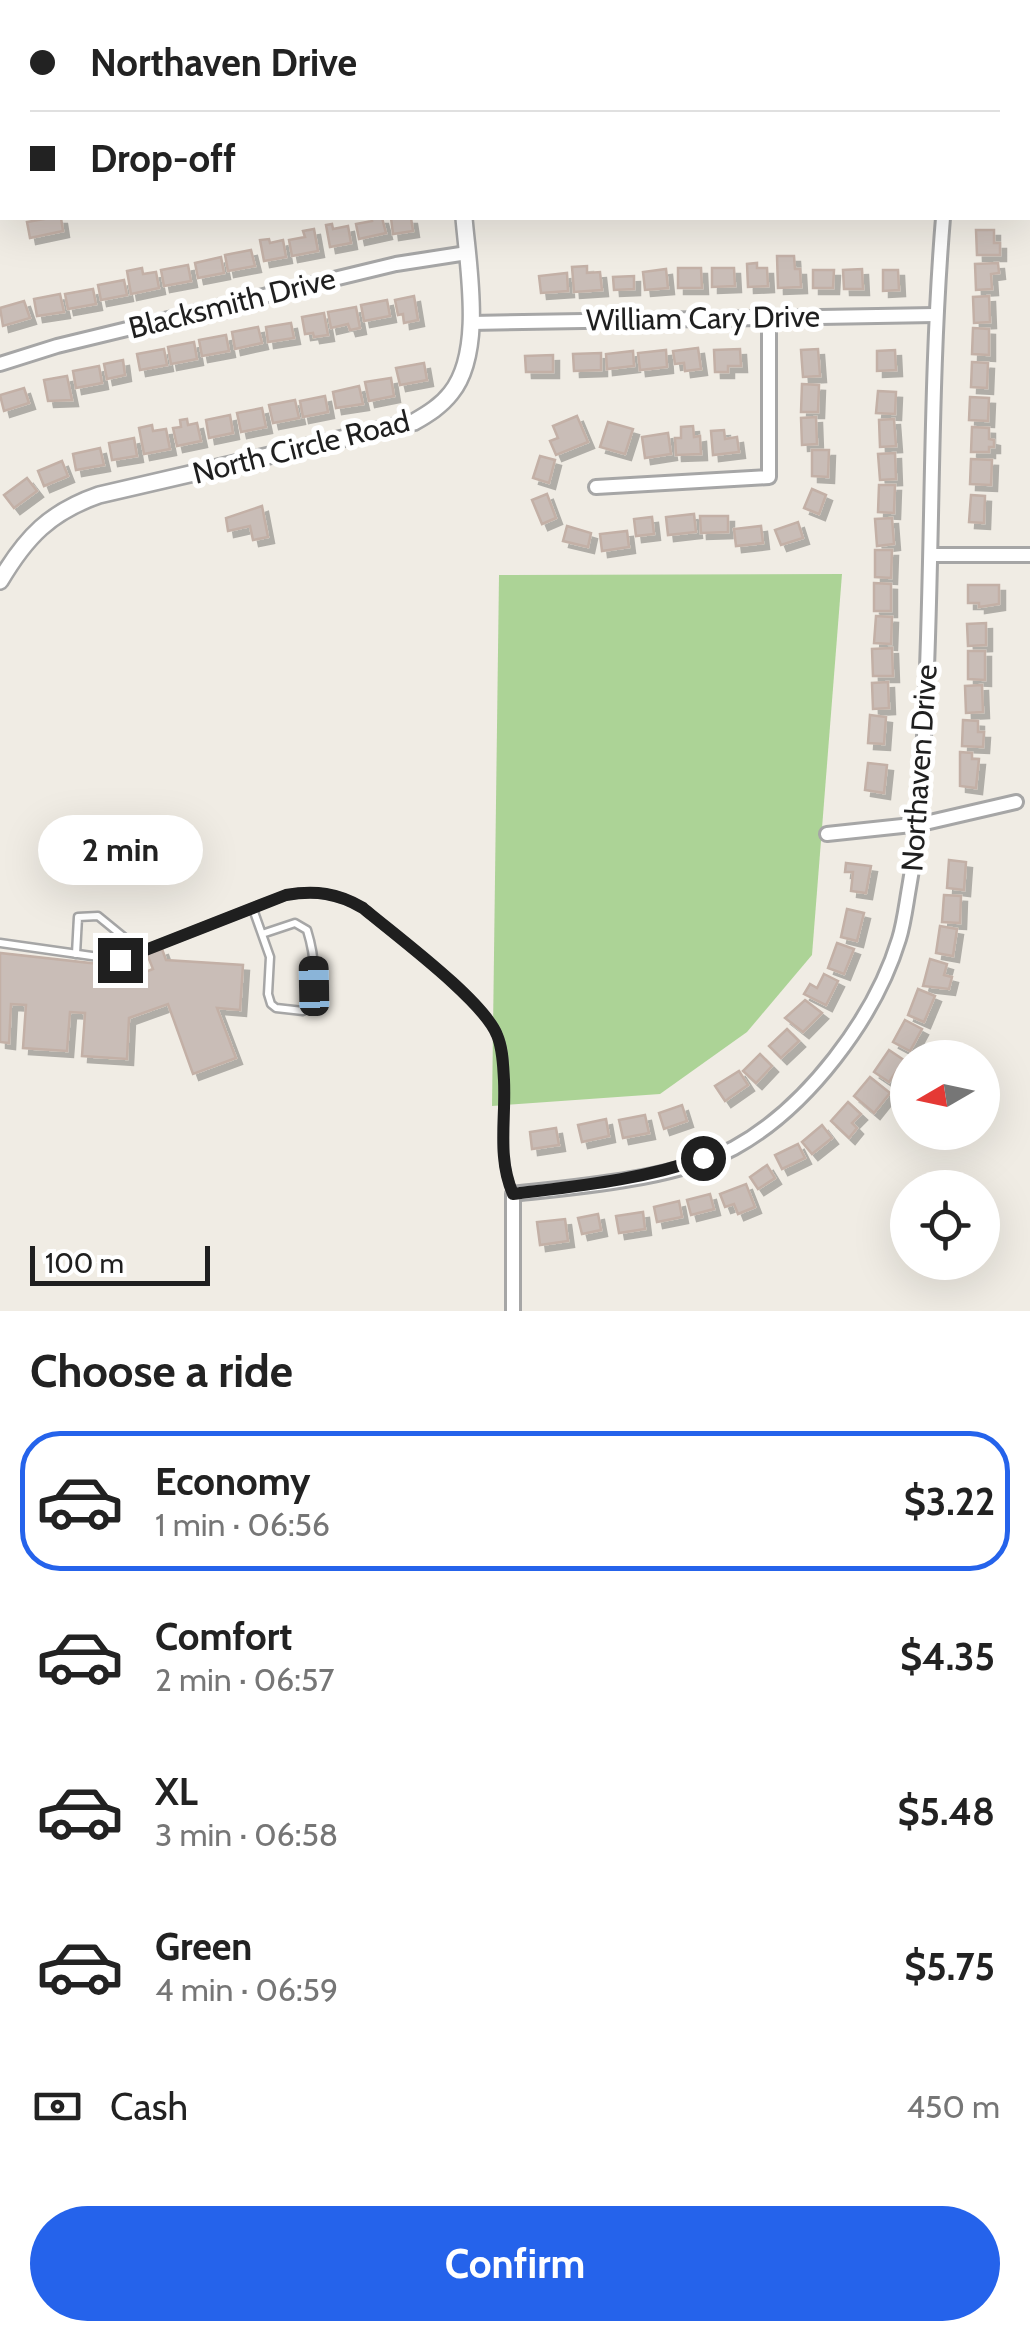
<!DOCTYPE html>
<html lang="en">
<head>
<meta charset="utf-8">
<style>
  :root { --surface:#fff; --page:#f2f2f2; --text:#222; --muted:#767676; --line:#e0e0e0; --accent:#2563eb }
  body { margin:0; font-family:Cabin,sans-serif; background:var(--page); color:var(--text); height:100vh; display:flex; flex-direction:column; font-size:38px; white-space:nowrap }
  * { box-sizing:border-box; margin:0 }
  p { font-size:32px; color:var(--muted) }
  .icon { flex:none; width:55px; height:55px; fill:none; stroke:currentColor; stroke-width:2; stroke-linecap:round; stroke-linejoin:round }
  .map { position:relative; height:1311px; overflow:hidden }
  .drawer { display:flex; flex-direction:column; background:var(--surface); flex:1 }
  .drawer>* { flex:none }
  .guide { position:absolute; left:0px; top:0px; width:1030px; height:220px; box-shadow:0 10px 40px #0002; display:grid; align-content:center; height:220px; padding:0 30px; background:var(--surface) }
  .needle { width:65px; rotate:261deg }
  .buttons { position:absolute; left:890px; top:1040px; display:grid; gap:20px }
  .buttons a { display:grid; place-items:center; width:110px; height:110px; border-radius:50%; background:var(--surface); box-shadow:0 10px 40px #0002; font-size:50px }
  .scale { position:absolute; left:30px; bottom:25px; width:180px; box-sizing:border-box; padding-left:10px; border:5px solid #1f1f1f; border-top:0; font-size:28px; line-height:35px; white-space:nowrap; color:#1f1f1f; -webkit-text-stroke:8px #fff; paint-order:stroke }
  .end { position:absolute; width:45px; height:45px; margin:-22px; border:12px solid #1f1f1f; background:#fff; box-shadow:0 0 0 5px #fff }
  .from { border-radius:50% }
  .bubble { position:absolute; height:70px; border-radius:35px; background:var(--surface); box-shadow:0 10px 40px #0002; font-size:32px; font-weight:800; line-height:70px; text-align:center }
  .car { position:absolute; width:30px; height:60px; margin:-30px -15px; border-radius:12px; box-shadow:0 0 8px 2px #0007; background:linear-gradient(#222 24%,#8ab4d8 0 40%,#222 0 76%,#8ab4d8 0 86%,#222 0) }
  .guide b { display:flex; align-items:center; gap:35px; height:95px; font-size:38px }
  .guide b+b { border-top:2px solid var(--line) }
  .guide i { width:25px; height:25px; background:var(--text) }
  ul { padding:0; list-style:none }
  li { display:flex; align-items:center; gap:30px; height:140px; margin:0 20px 15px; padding:0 10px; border:5px solid transparent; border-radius:40px }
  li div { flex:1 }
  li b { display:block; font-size:38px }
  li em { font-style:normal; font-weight:800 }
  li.on { border-color:var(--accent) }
  li>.icon { width:90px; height:90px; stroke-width:1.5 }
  h2 { padding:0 30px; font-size:45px; line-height:120px }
  .pay { display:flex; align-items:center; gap:25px; height:110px; padding:0 30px; font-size:38px }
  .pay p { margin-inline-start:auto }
  .primary-button { display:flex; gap:20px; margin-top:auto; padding:20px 30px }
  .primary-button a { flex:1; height:115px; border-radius:60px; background:var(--accent); color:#fff; font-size:40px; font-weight:800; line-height:115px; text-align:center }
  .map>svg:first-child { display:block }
  .forest { fill:#acd396 }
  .building { fill:#c9bdb7; stroke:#c3b0a6; stroke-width:2.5; filter:url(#shadow) }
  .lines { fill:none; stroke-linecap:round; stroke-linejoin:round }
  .service-casing { stroke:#a6a6a6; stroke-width:11 }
  .minor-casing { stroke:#a6a6a6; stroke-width:18 }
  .tertiary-casing { stroke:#a6a6a6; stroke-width:20 }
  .service { stroke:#fff; stroke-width:6 }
  .minor { stroke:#fff; stroke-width:12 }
  .tertiary { stroke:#fff; stroke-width:15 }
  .route { stroke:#1f1f1f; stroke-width:12 }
  .labels { text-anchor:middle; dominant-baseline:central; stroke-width:10; stroke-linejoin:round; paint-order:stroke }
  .street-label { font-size:30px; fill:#1f1f1f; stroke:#fff }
</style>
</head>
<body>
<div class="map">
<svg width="1030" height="1311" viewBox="0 0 1030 1311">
  <defs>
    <filter id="shadow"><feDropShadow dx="6" dy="6" stdDeviation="0" flood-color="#0004"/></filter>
  </defs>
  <rect width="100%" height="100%" fill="#f0ece4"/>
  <polygon class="forest" points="842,574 812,955 747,1032 660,1094 492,1106 499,575"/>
  <g class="building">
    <polygon points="50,218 61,218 63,231 30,238 27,222"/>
    <polygon points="371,218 382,218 386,233 359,239 356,224 372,221"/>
    <polygon points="391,218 411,218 413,231 393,234"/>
    <polygon points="332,224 333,229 348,226 351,243 330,247 326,225"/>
    <polygon points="314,229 318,251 292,256 289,240 305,237 303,231"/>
    <polygon points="976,230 994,230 994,243 1000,243 1000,255 977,255"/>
    <polygon points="269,239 270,243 283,240 286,257 264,261 260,240"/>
    <polygon points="251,250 255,266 228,271 225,255"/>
    <polygon points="777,256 794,256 795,269 800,269 801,287 778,288"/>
    <polygon points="221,257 224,273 198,278 195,263"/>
    <polygon points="757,263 757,268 767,268 768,286 748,287 747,264"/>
    <polygon points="998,263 999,273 991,274 992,289 976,290 975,264"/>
    <polygon points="188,265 191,281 164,286 161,270"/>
    <polygon points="587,266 587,273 600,272 602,290 574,292 572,267"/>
    <polygon points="142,268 143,274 156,272 159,288 131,294 127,271"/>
    <polygon points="678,268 701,268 702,288 678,288"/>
    <polygon points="712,268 734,268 735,286 712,287"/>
    <polygon points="666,269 668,288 645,290 643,272"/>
    <polygon points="862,269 863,289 844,289 843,270"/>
    <polygon points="813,270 834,270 833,288 813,288"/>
    <polygon points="883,270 898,270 899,290 883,291"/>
    <polygon points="567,273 568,291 541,293 539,276"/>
    <polygon points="634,276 634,289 614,290 613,277"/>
    <polygon points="124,280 127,295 101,300 98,285"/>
    <polygon points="93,289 96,304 68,309 65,294"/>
    <polygon points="60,294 64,312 37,316 34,299"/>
    <polygon points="414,296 418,320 404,323 403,314 398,315 395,300"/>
    <polygon points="989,296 990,322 974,323 973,297"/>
    <polygon points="387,300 390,316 364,321 361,305"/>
    <polygon points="24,301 30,318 3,326 0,308"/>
    <polygon points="356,307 360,328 350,330 348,324 331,328 328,312"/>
    <polygon points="324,313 328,335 314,337 313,333 305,334 302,317"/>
    <polygon points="291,323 294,338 268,342 266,327"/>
    <polygon points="258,327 262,343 235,349 232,332"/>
    <polygon points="973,328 989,329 989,355 972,354"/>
    <polygon points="226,335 229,351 202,356 199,340"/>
    <polygon points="194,342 197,359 171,364 168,347"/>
    <polygon points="698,348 701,369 685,371 684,363 675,364 673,351"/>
    <polygon points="164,349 167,365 140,370 137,354"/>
    <polygon points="740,349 741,366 728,366 728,372 715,372 714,350"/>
    <polygon points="818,349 820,376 803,377 801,350"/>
    <polygon points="666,350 667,367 640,370 638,353"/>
    <polygon points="895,350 896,370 877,371 877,351"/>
    <polygon points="633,351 634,366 607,369 606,354"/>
    <polygon points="601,353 601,370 574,371 573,354"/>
    <polygon points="553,355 553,372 526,372 525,356"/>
    <polygon points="123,360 125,375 107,379 104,364"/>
    <polygon points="972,362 988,363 987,388 971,387"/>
    <polygon points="424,363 427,380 400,385 396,368"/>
    <polygon points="99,366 102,383 76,388 73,371"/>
    <polygon points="67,376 72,400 48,401 44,380"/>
    <polygon points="391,378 394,396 369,401 365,382"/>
    <polygon points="802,384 819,385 818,412 801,412"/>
    <polygon points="359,386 363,404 336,408 333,392"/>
    <polygon points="24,388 29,403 4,411 0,395"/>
    <polygon points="878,391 896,392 895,414 876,413"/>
    <polygon points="325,396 328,412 303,417 300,401"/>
    <polygon points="970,397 989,398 988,421 969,420"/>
    <polygon points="295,400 299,418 273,423 269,405"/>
    <polygon points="262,408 266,427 241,432 237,413"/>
    <polygon points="230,415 233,433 209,438 206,420"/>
    <polygon points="577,416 588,442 556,455 550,441 558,438 553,426"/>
    <polygon points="816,417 817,444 802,445 801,418"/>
    <polygon points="187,419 188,425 197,423 201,441 177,446 173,428 181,427 180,420"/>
    <polygon points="894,419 896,446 880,447 879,420"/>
    <polygon points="608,422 633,429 625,454 600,447"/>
    <polygon points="152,425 153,431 166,429 170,449 144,454 139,428"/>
    <polygon points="693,426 694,437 700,436 701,454 676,455 675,438 681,438 681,427"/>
    <polygon points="972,427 989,428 989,439 994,440 994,447 989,447 989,452 971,452"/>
    <polygon points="724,430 725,439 737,437 739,452 713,455 711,431"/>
    <polygon points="668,433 671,454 645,458 642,437"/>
    <polygon points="134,438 137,456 112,460 109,443"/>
    <polygon points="100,448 104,465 76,470 73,454"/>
    <polygon points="812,450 829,450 828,477 812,476"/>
    <polygon points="895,453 896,479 880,480 878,454"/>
    <polygon points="540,456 555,460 549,483 533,478"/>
    <polygon points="971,459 992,460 991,485 970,484"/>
    <polygon points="62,461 68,476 44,486 38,471"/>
    <polygon points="27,478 37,491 14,508 4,495"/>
    <polygon points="879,485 895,485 894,513 878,512"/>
    <polygon points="812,489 826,495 819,514 804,508"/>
    <polygon points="547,494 556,518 542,524 532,500"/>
    <polygon points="971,495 985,496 984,523 969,522"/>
    <polygon points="262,506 268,537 253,540 250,526 228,531 226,518"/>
    <polygon points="694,514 696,532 668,535 666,517"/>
    <polygon points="700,516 728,516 728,532 701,533"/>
    <polygon points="652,517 654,534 636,536 634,519"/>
    <polygon points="892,518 894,544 877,546 875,519"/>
    <polygon points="798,522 803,538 781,545 775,530"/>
    <polygon points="567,526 591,533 588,547 563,541"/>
    <polygon points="761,526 763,543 736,546 734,529"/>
    <polygon points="627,531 629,547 602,551 600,534"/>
    <polygon points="875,550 892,550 891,578 875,577"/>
    <polygon points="874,583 891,584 891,611 874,611"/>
    <polygon points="968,585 999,585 999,604 979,607 979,603 968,603"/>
    <polygon points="876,616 892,617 891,644 874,643"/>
    <polygon points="986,623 986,645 968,646 967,624"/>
    <polygon points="892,648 893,676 873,676 872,649"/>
    <polygon points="968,651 985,651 985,680 968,679"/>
    <polygon points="888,682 889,708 873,709 872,683"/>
    <polygon points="982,685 983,712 966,713 965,686"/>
    <polygon points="870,715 886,717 884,744 868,743"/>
    <polygon points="963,720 978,721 978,732 984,732 983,747 962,746"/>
    <polygon points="960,752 972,753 972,759 979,759 976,788 960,786"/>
    <polygon points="868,763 887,765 884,793 865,790"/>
    <polygon points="949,860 966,862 964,890 947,888"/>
    <polygon points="846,863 871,866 866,893 851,891 853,872 845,872"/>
    <polygon points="944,895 961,896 960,923 942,922"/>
    <polygon points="847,909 864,913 857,941 841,937"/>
    <polygon points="940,926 957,929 953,956 936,953"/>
    <polygon points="837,943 854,949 844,974 828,968"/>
    <polygon points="162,949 166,960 243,965 240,1010 217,1008 236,1058 193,1074 168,1004 129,1018 127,1059 82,1056 85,1013 70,1012 67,1051 23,1048 26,1005 11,1004 9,1043 0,1042 0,953 126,967 130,978 153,969 147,954"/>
    <polygon points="930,959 947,964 944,975 952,977 949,989 923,986"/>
    <polygon points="824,974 838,981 826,1005 804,994 810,984 817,988"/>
    <polygon points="918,989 935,996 924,1022 908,1015"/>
    <polygon points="805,1000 822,1013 803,1032 785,1018"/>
    <polygon points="905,1020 922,1029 910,1051 893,1042"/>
    <polygon points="787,1029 799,1041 781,1058 769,1046"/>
    <polygon points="889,1050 904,1060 889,1082 874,1072"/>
    <polygon points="760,1054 772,1066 756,1083 743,1071"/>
    <polygon points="739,1071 748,1085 725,1101 715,1086"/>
    <polygon points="870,1077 890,1093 874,1113 854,1096"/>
    <polygon points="848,1102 861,1114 852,1123 857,1128 849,1138 831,1121"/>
    <polygon points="682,1105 687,1121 664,1129 659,1113"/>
    <polygon points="645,1115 649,1133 623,1138 619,1120"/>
    <polygon points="606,1119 609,1136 582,1142 578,1125"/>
    <polygon points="822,1125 832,1138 812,1154 802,1142"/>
    <polygon points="556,1128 559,1145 532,1149 530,1132"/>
    <polygon points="798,1144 805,1158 782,1169 775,1155"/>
    <polygon points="767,1165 775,1178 758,1189 750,1177"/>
    <polygon points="746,1184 755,1207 738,1214 734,1204 725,1207 720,1194"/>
    <polygon points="710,1194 714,1209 691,1215 687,1200"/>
    <polygon points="679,1201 682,1217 657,1222 654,1207"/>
    <polygon points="643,1212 645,1229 619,1233 616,1216"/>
    <polygon points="598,1214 601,1230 582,1234 578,1218"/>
    <polygon points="565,1219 568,1241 540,1245 537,1222"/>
  </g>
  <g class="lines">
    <defs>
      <g id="service">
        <path d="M 253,909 L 270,957 L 268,994 L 271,1004 L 276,1008 L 303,1011 C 319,987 315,956 307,930 L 295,923 L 262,934"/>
        <path d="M 0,943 L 120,960 L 286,895 C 315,890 338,893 363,908 C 395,935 483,1000 497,1034 C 504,1050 504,1070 504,1087 C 504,1123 498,1160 513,1193"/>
        <polyline points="76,954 78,917 98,916 142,952"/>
      </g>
      <g id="minor">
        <polyline points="809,0 860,2"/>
        <polyline points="950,2 950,0"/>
        <polyline points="1028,161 1030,161"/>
        <polyline points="471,323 935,315"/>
        <polyline points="0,364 57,346 396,264 467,253"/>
        <polyline points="596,487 769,477 769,316"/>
        <polyline points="932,555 1030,555"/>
        <polyline points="827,834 921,824 1016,802"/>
        <path d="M 513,1311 L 513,1194 C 581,1186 673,1180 734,1148 C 807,1108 875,1018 899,939 C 904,923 906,905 909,888 C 921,822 923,759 926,693 C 933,534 930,375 943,218"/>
      </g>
      <g id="tertiary">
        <polyline points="452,0 452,2"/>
        <path d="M 0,581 C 26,537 50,512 99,495 L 414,422 C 428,414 441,406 451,393 C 484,352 468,267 464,218"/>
      </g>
    </defs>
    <use href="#service" class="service-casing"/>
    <use href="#minor" class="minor-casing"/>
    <use href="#tertiary" class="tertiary-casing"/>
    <use href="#service" class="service"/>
    <use href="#minor" class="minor"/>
    <use href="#tertiary" class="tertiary"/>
  </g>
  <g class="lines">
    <path class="route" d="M 120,960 L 286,895 C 315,890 338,893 363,908 C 395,935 483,1000 497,1035 C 503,1049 503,1065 504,1080 C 506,1119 497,1158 513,1194 C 577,1186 642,1180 703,1158"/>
  </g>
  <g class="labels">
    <g class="street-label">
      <text transform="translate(232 303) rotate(-14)">Blacksmith Drive</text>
      <text transform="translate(703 318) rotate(-1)">William Cary Drive</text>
      <text transform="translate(301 447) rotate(-14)">North Circle Road</text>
      <text transform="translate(919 768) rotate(-86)">Northaven Drive</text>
    </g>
  </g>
</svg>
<div class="buttons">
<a><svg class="needle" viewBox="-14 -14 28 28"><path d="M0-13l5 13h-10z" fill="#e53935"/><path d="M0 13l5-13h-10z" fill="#767676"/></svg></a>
<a><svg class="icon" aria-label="locate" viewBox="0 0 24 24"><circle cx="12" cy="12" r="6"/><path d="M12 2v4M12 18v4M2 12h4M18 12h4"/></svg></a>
</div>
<div class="scale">100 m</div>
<i class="end from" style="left:703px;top:1158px"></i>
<i class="end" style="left:120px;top:960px"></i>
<div class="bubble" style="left:38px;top:815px;width:165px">2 min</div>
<i class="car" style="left:314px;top:986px;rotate:359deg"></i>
<div class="guide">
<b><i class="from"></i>Northaven Drive</b>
<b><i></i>Drop-off</b>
</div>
</div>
<section class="drawer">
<h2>Choose a ride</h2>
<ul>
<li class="on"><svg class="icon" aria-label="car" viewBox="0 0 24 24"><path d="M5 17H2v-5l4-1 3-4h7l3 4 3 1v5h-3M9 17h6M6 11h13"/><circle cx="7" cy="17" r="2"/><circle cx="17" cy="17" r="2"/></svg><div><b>Economy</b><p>1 min · 06:56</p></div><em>$3.22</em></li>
<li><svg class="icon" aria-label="car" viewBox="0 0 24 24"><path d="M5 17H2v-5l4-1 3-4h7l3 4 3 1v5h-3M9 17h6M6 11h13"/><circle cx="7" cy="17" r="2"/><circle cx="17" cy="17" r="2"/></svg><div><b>Comfort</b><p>2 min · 06:57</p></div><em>$4.35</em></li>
<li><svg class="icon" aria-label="car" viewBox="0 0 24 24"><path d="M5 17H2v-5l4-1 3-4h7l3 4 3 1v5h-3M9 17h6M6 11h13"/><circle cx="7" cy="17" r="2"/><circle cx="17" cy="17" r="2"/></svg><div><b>XL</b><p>3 min · 06:58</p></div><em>$5.48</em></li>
<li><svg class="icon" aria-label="car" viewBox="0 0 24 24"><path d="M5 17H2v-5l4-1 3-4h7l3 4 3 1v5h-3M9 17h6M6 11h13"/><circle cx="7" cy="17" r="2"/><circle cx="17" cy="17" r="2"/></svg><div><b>Green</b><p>4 min · 06:59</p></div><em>$5.75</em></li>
</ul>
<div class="pay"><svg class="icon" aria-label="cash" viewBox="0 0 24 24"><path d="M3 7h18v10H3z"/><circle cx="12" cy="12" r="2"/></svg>Cash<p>450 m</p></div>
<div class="primary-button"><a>Confirm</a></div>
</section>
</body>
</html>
